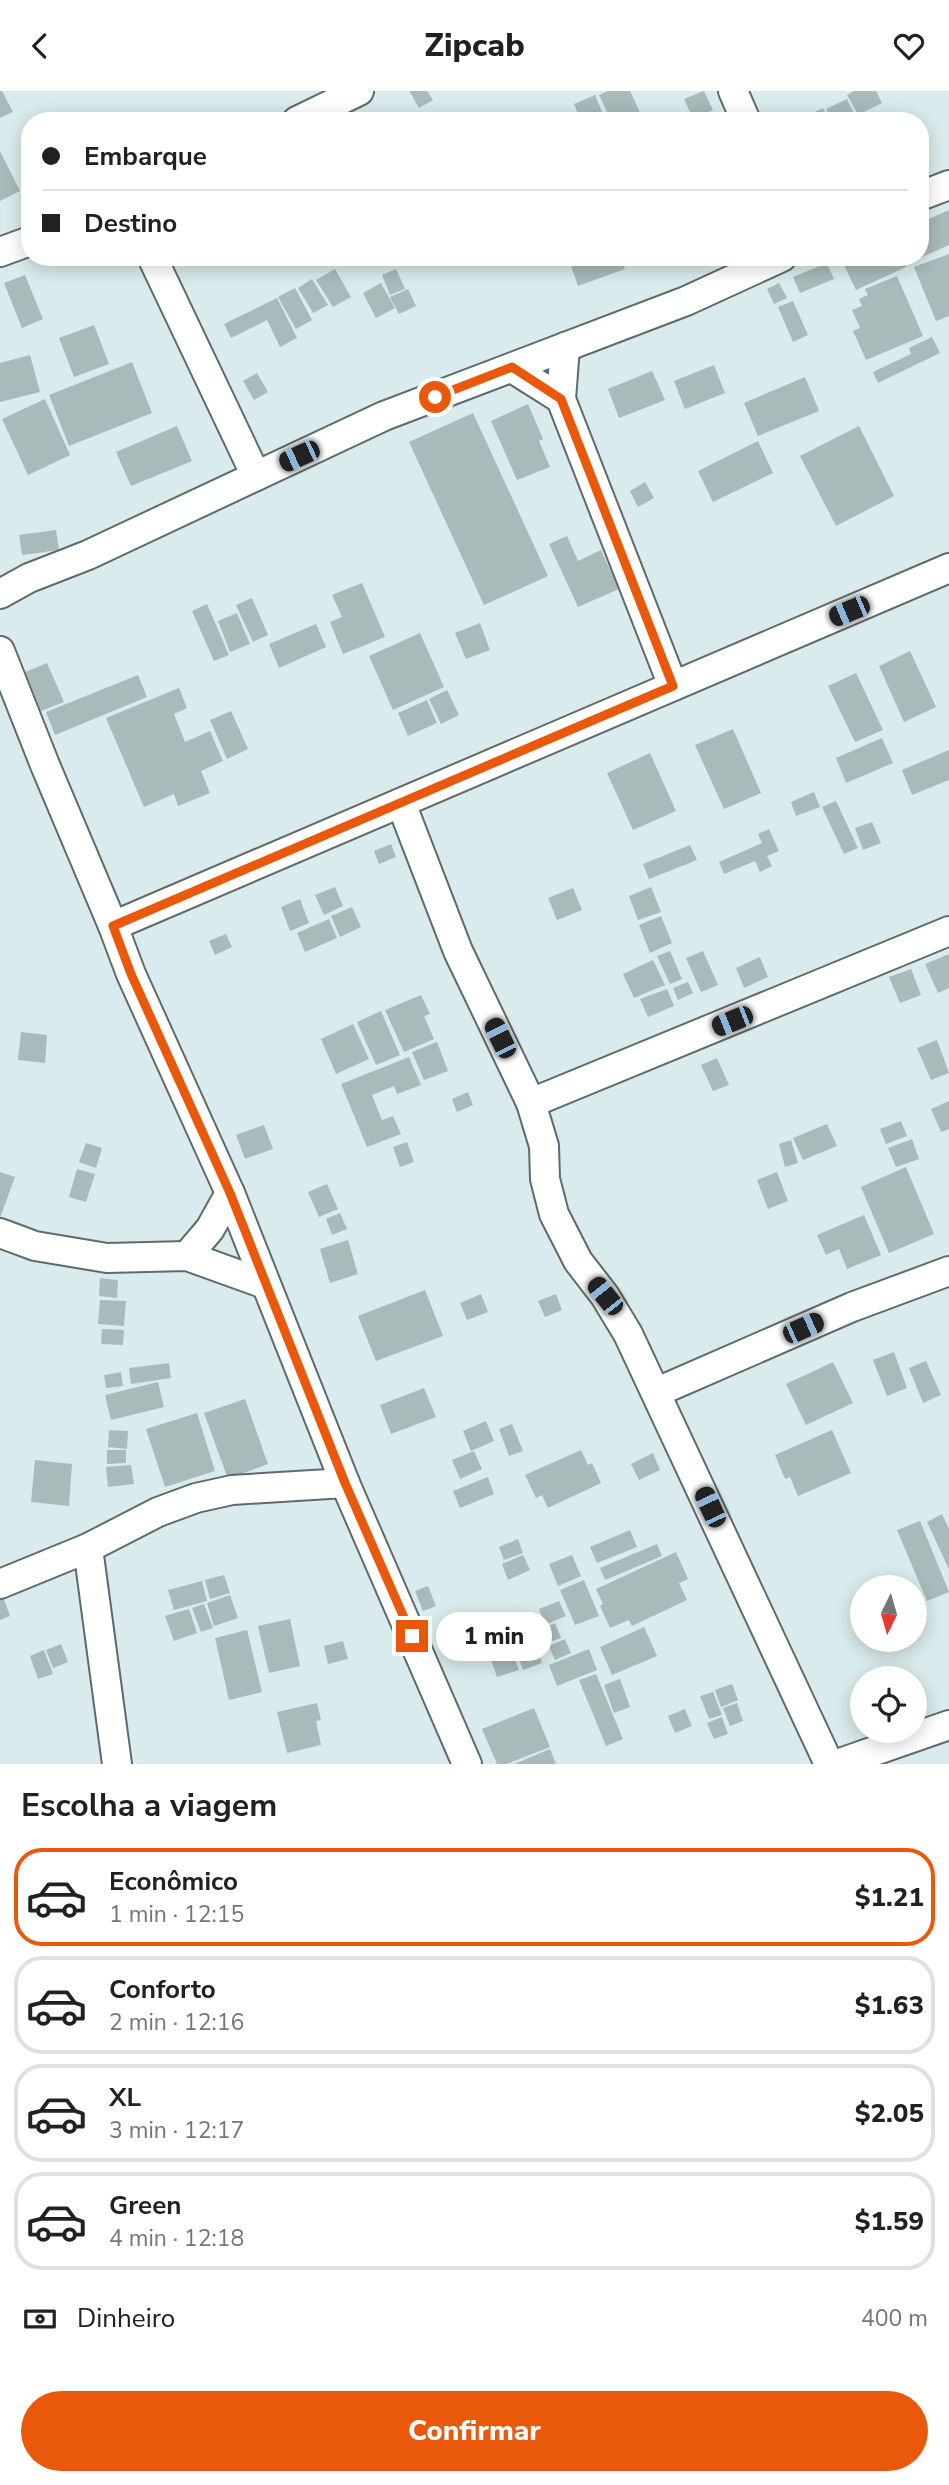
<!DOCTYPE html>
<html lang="pt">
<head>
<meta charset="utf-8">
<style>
  :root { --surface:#fff; --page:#f2f2f2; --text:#202124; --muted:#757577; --line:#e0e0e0; --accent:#ea580c }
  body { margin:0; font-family:"Nunito Sans",sans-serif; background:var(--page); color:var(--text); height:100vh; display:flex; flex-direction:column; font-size:26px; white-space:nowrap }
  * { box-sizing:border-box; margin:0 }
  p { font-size:23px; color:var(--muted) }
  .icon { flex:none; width:38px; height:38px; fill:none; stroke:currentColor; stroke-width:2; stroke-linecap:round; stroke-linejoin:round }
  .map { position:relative; height:1673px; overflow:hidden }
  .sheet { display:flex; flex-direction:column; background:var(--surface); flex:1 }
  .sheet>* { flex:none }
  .hud { position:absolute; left:21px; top:21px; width:908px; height:154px; border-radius:28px; box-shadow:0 4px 18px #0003; display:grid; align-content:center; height:154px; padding:0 21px; background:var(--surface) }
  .needle { width:46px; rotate:185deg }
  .tools { position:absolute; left:850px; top:1484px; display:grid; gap:14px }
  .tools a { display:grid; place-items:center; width:77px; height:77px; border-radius:50%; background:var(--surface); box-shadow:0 4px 18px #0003; font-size:35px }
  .end { position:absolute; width:32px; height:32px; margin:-16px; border:9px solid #ea580c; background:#fff; box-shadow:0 0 0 4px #fff }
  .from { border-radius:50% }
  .bubble { position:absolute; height:49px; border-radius:24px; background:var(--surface); box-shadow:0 4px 18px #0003; font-size:23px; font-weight:800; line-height:49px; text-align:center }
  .car { position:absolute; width:21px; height:42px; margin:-21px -10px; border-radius:9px; box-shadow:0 0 5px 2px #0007; background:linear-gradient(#222 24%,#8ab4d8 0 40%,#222 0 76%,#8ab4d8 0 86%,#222 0) }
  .hud b { display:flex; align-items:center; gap:24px; height:66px; font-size:26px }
  .hud b+b { border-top:2px solid var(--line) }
  .hud i { width:18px; height:18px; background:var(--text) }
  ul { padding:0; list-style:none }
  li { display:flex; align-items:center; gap:21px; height:98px; margin:0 14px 10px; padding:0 7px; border:4px solid var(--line); border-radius:28px }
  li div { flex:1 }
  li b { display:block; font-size:26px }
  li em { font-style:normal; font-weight:800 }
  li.current { border-color:var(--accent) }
  li>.icon { width:63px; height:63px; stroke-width:1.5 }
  h2 { padding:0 21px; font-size:32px; line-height:84px }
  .pay { display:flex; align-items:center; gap:18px; height:77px; padding:0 21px; font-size:26px }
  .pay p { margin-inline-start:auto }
  .button { display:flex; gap:14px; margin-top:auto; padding:14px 21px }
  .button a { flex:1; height:80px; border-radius:42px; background:var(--accent); color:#fff; font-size:28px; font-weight:800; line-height:80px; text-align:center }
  header { display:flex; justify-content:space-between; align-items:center; height:91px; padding:0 21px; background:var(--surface); font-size:32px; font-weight:800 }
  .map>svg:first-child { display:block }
  .building { fill:#a9babb }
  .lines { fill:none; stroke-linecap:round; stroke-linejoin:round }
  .minor-casing { stroke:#5c6c6d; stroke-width:32 }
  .minor { stroke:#fff; stroke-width:28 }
  .route { stroke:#ea580c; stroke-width:9 }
</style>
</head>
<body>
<header><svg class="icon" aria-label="back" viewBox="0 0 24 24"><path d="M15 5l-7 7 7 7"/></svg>Zipcab<svg class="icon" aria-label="heart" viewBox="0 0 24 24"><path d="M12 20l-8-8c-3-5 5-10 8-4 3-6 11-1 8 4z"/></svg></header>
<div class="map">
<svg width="949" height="1673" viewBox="0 0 949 1673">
  <rect width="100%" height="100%" fill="#d9ebec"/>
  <g class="building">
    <polygon points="0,0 2,0 13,21 0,27"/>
    <polygon points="411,0 427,0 433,9 419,17 410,1"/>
    <polygon points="608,0 630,0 644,30 611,30 599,4"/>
    <polygon points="704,0 713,19 693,28 684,8"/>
    <polygon points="854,0 876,0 882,12 858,24 847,4"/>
    <polygon points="595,4 606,30 581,30 574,13"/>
    <polygon points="847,8 855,24 843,30 832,30 826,18"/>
    <polygon points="823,17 829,30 809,30 806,25"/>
    <polygon points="0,60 20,100 0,110"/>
    <polygon points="949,119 949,154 920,167 920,132"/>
    <polygon points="949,163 949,225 936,230 914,176"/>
    <polygon points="568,166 620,166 625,178 578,195"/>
    <polygon points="844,166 902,166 906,176 856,199 841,168"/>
    <polygon points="827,172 834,188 800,202 793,186"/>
    <polygon points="335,178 351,206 333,216 316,189"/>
    <polygon points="396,178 405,198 390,204 382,184"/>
    <polygon points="25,184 43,228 22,237 4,192"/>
    <polygon points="897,185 923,245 866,269 853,240 860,237 852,219 862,215 859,208 868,204 865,198"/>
    <polygon points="312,188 328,214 313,222 298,197"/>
    <polygon points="381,192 395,217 376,227 363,202"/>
    <polygon points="779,192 787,207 774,213 767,198"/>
    <polygon points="295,197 312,229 296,238 278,206"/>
    <polygon points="408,198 416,215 399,223 390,206"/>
    <polygon points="277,207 297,247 280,256 267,229 231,247 224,233"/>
    <polygon points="793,210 808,244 793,251 778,216"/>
    <polygon points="94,234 109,273 74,286 59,247"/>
    <polygon points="932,246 940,262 878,292 873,281 911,263 909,257"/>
    <polygon points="30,264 40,301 0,311 0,272"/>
    <polygon points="132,271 152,322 69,355 49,304"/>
    <polygon points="714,274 725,302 685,318 674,290"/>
    <polygon points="652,280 665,309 619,327 608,298"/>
    <polygon points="257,282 268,301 254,309 243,290"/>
    <polygon points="805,286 819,320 758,345 744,312"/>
    <polygon points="45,308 70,364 28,384 2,328"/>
    <polygon points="528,313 543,348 539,350 550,376 517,389 491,330"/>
    <polygon points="473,322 548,485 484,514 409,351"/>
    <polygon points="177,335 192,370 131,395 116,361"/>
    <polygon points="859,335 894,405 836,435 800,365"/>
    <polygon points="758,350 773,382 713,411 698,380"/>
    <polygon points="645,391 654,407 638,416 630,400"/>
    <polygon points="56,439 59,459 22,464 19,444"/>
    <polygon points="567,445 578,470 601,459 619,498 578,516 549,453"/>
    <polygon points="362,492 385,546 343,563 330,531 342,526 332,504"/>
    <polygon points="252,507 268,544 253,551 236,514"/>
    <polygon points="207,513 229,564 214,570 192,520"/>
    <polygon points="237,522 250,553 230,561 218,530"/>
    <polygon points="480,532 490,559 466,568 455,542"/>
    <polygon points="316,533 326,556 279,577 269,553"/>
    <polygon points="420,542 444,596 393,619 369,565"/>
    <polygon points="910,560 936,616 904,631 879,575"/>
    <polygon points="47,572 64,611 41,620 25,581"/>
    <polygon points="856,582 883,639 855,651 828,595"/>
    <polygon points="138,584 147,606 55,644 46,621"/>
    <polygon points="179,597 187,617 174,623 185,651 210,640 223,670 201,680 210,702 178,715 174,703 144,716 106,627"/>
    <polygon points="447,599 459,624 441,633 429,608"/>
    <polygon points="427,609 437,632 408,645 398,622"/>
    <polygon points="231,620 248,658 227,668 210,629"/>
    <polygon points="733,638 761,702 724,718 695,654"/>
    <polygon points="882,647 893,672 846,692 836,667"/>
    <polygon points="949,659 949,689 912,704 902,679"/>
    <polygon points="650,662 676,720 633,739 607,682"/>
    <polygon points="814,701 820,716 796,725 791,711"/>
    <polygon points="836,710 858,757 844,763 822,716"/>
    <polygon points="872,731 881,752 863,759 855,737"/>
    <polygon points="769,738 779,760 767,765 772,775 760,781 755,770 724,783 719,771 762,752 758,743"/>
    <polygon points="391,753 396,766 379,773 374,760"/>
    <polygon points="690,754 697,769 649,788 643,773"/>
    <polygon points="335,796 343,815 324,824 315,804"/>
    <polygon points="651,796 661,821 638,829 629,805"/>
    <polygon points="573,797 582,819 557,829 548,807"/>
    <polygon points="300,808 309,832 290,840 281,816"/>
    <polygon points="352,816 361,836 340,846 331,825"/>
    <polygon points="661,825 672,852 650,862 639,834"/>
    <polygon points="329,828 337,847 305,861 297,842"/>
    <polygon points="226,843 232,856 215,864 209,850"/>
    <polygon points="670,860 682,888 670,893 657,865"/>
    <polygon points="703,860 718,894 701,901 686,867"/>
    <polygon points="949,863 949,897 938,902 925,873"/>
    <polygon points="760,866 768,886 744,897 736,877"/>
    <polygon points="653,869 665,894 634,907 623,883"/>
    <polygon points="911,878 921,904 900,912 889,886"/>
    <polygon points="688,891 693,902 678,909 673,897"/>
    <polygon points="667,898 674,915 648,926 640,908"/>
    <polygon points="421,904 430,923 424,925 434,948 404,961 385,919"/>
    <polygon points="381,920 400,964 376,974 357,931"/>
    <polygon points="353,933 369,968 336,983 321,948"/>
    <polygon points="21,941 47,944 45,972 18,969"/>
    <polygon points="937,949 949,982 931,989 917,957"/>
    <polygon points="437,951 448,980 424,989 412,961"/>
    <polygon points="409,966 421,994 397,1003 394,995 372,1004 382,1029 393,1025 401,1043 367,1056 341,993"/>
    <polygon points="717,967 729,994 713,1000 701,974"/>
    <polygon points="468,1001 473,1014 457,1021 452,1008"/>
    <polygon points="949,1010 949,1038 941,1041 931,1018"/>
    <polygon points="901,1030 907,1045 886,1053 880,1038"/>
    <polygon points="827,1033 837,1055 803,1069 793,1047"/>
    <polygon points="264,1034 273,1058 245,1068 236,1044"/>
    <polygon points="912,1048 919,1068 896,1076 888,1057"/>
    <polygon points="791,1049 798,1072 785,1076 779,1053"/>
    <polygon points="407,1051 414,1071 400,1076 393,1056"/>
    <polygon points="86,1052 102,1057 96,1077 79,1071"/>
    <polygon points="906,1076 934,1143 889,1162 861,1096"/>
    <polygon points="77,1078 95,1083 86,1111 69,1106"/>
    <polygon points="0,1081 15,1086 0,1127"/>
    <polygon points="777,1081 788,1110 768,1118 757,1089"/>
    <polygon points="327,1093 338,1118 319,1126 308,1101"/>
    <polygon points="340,1122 347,1138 332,1144 326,1128"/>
    <polygon points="864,1124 881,1164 847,1178 839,1158 826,1164 817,1144"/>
    <polygon points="348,1149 358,1183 330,1192 320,1158"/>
    <polygon points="100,1187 118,1189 117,1207 99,1205"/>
    <polygon points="425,1199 443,1245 376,1270 358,1225"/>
    <polygon points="481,1203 488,1221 467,1229 460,1212"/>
    <polygon points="556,1203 562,1219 545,1226 538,1210"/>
    <polygon points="100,1209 126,1210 124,1235 98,1233"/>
    <polygon points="102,1238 124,1239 123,1254 101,1253"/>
    <polygon points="894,1261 907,1297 887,1305 873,1269"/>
    <polygon points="926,1270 941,1304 923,1312 909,1277"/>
    <polygon points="833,1271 853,1312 806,1334 786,1293"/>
    <polygon points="169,1272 171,1287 131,1293 129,1277"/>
    <polygon points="121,1281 123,1295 106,1297 104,1284"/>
    <polygon points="158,1291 164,1316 111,1329 105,1304"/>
    <polygon points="424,1297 436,1326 391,1343 380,1314"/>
    <polygon points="245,1308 268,1373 228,1388 204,1322"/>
    <polygon points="197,1322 215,1380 165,1396 146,1338"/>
    <polygon points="486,1330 494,1350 471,1360 463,1340"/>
    <polygon points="512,1333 523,1360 509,1365 499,1338"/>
    <polygon points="109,1339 128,1340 127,1358 108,1356"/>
    <polygon points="832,1339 851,1382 798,1405 790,1386 785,1388 775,1364"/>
    <polygon points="107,1359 126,1359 126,1372 107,1373"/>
    <polygon points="581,1359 588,1374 592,1372 601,1392 548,1417 542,1404 536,1407 525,1384"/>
    <polygon points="474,1360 482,1378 460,1388 452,1369"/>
    <polygon points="653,1362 660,1379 639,1389 631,1373"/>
    <polygon points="35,1369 72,1373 69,1415 31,1411"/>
    <polygon points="131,1374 134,1393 108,1396 106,1376"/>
    <polygon points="488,1386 494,1403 460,1417 453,1400"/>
    <polygon points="942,1423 949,1438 949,1478 927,1431"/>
    <polygon points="920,1430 949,1501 927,1510 897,1439"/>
    <polygon points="630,1439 637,1456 597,1472 590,1456"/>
    <polygon points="518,1448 523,1462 504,1469 499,1456"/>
    <polygon points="657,1453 662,1465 605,1489 600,1477"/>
    <polygon points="676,1461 688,1488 679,1492 687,1509 632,1535 629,1529 610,1537 600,1515 603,1513 596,1498"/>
    <polygon points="523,1464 530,1479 508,1489 502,1473"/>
    <polygon points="572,1464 581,1485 558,1495 549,1473"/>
    <polygon points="224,1484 230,1502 210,1508 205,1489"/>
    <polygon points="584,1489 599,1525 575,1534 560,1499"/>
    <polygon points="202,1490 207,1510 174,1519 168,1499"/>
    <polygon points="428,1495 436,1515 423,1520 415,1500"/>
    <polygon points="0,1497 10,1525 0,1529"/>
    <polygon points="230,1504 238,1527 214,1535 207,1512"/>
    <polygon points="559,1510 566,1525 545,1534 539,1518"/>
    <polygon points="204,1513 213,1537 201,1541 192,1517"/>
    <polygon points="189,1518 197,1542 174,1550 165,1525"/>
    <polygon points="290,1528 300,1575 269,1582 258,1535"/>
    <polygon points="555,1532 561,1547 544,1553 538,1540"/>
    <polygon points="644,1536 657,1565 612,1584 600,1556"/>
    <polygon points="247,1539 262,1601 229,1609 215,1547"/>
    <polygon points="532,1544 542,1572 523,1579 513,1551"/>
    <polygon points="507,1546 519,1579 497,1586 486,1554"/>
    <polygon points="565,1548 571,1562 555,1569 549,1555"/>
    <polygon points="343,1550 348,1568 328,1573 324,1555"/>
    <polygon points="61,1553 68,1571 53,1577 46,1559"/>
    <polygon points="589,1558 597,1579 557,1595 549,1574"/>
    <polygon points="44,1559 53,1583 38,1588 30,1565"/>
    <polygon points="596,1583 623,1648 606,1655 579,1589"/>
    <polygon points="620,1588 630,1616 614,1622 604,1594"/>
    <polygon points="732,1593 738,1609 721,1616 715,1599"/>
    <polygon points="713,1601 722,1624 709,1628 700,1605"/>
    <polygon points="317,1612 321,1629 316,1630 321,1654 287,1662 277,1621"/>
    <polygon points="737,1612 743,1630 730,1635 723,1617"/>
    <polygon points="534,1617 550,1656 507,1673 497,1673 482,1638"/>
    <polygon points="685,1618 692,1635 675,1642 668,1625"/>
    <polygon points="722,1626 728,1643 714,1648 707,1632"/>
    <polygon points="550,1658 556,1673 514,1673"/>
  </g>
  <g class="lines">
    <defs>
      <g id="minor">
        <polyline points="733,0 746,30"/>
        <polyline points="297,30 359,0"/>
        <polyline points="920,105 949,94"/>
        <polyline points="0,161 30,150"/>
        <polyline points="152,166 256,385"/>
        <polyline points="565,256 561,308 673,595"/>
        <polyline points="512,277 561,308"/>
        <polyline points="0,503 29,487 88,464 384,325 686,210 782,166"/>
        <polyline points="0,560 45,674 113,835 131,883 230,1102 345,1392 467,1673"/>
        <polyline points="401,712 458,860 531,1012 544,1055 545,1088 554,1123 578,1170 605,1205 628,1243 829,1673"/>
        <polyline points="113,835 949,477"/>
        <polyline points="531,1012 949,840"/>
        <polyline points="0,1142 35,1155 107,1167 187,1165 265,1193"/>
        <polyline points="187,1165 210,1138 230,1102"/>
        <polyline points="657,1301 852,1216 949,1180"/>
        <polyline points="88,1457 117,1673"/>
        <polyline points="0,1493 88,1457 158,1421 196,1407 232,1399 345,1392"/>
        <polyline points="837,1673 949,1634"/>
      </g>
    </defs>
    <use href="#minor" class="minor-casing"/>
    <use href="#minor" class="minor"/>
  </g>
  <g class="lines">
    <polyline class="route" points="412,1545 345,1392 230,1102 131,883 113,835 673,595 561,308 512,276 435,306"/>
  </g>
</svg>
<div class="tools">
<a><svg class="needle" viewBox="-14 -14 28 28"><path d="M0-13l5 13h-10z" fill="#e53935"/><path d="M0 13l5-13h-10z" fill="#757577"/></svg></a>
<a><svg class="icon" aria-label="locate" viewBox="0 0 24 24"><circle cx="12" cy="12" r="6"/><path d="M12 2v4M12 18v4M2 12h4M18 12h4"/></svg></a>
</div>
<i class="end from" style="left:435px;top:306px"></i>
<i class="end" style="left:412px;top:1545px"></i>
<div class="bubble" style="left:436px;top:1521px;width:116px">1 min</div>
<i class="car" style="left:299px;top:365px;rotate:245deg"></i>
<i class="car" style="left:849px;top:520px;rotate:247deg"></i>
<i class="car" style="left:732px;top:930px;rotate:248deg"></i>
<i class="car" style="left:500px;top:947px;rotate:334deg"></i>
<i class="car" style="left:605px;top:1205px;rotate:321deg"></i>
<i class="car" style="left:803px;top:1237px;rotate:66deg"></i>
<i class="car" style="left:710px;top:1416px;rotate:335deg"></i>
<div class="hud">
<b><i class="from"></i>Embarque</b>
<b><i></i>Destino</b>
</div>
</div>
<section class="sheet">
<h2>Escolha a viagem</h2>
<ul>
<li class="current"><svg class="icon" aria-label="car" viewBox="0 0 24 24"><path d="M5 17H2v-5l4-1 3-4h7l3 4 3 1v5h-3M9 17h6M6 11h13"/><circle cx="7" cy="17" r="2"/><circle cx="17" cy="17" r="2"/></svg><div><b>Econômico</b><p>1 min · 12:15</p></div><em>$1.21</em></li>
<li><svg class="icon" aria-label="car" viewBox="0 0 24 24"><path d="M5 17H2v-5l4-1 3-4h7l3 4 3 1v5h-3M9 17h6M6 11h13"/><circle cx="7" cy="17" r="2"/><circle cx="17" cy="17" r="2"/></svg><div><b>Conforto</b><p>2 min · 12:16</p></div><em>$1.63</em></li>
<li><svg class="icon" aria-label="car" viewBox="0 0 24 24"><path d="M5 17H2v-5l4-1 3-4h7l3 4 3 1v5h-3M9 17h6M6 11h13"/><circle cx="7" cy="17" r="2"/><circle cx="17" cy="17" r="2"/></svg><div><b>XL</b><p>3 min · 12:17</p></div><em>$2.05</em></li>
<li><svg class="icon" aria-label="car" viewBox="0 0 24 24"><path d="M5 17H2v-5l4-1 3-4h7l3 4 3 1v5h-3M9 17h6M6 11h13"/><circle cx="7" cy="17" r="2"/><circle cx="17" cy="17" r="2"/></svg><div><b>Green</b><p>4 min · 12:18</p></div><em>$1.59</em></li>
</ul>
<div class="pay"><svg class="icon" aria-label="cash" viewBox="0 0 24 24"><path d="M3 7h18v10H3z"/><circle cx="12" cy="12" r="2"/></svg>Dinheiro<p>400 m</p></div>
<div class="button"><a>Confirmar</a></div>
</section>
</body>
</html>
